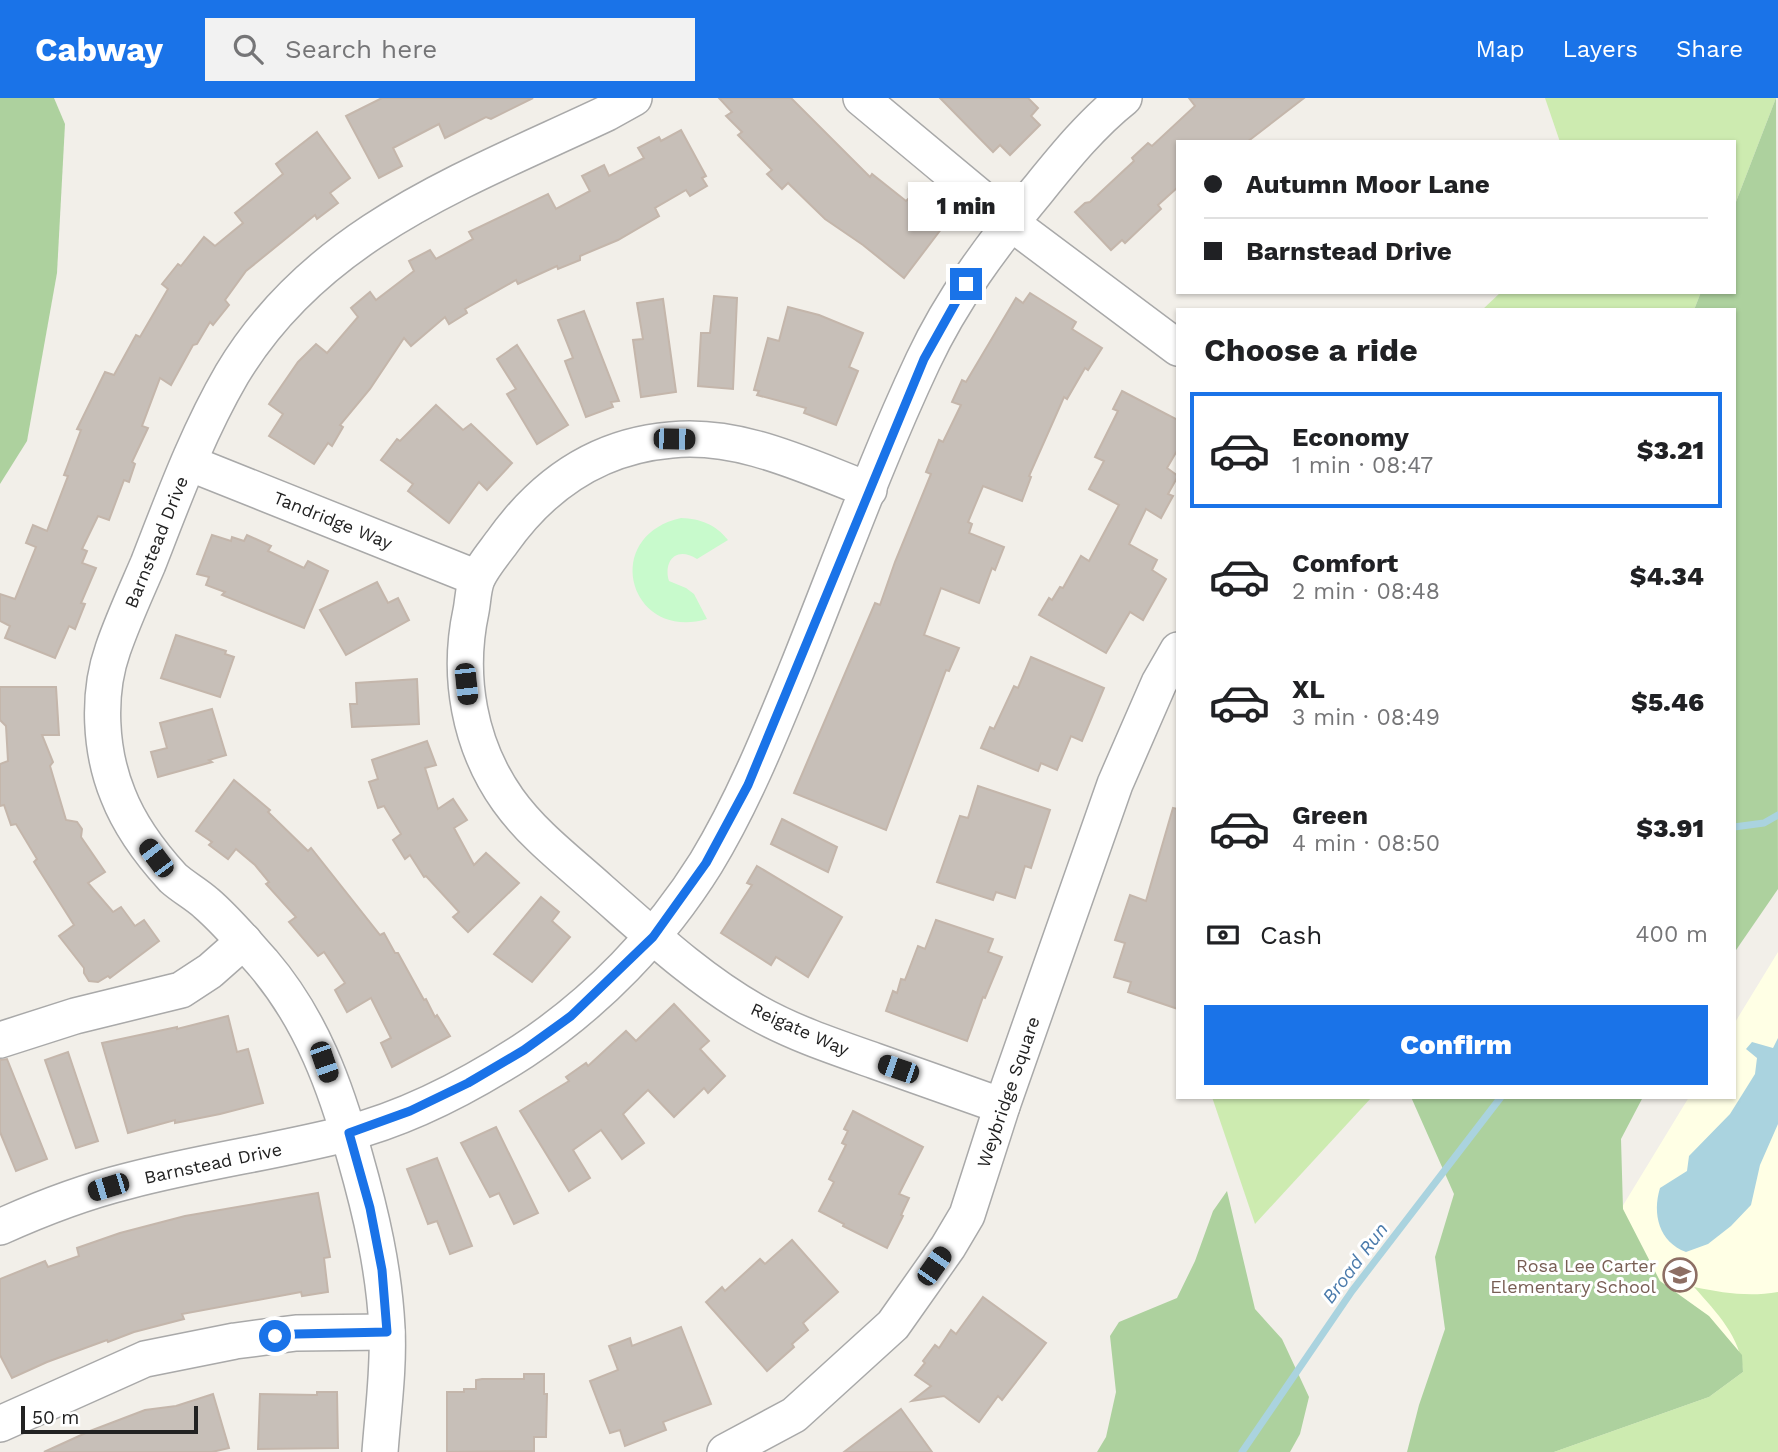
<!DOCTYPE html>
<html lang="en">
<head>
<meta charset="utf-8">
<style>
  :root { --surface:#fff; --page:#f2f2f2; --text:#202124; --muted:#757577; --line:#e0e0e0; --accent:#1a73e8 }
  body { margin:0; font-family:"Work Sans",sans-serif; background:var(--page); color:var(--text); height:100vh; display:flex; flex-direction:column; font-size:26px; white-space:nowrap }
  * { box-sizing:border-box; margin:0 }
  p { font-size:23px; color:var(--muted) }
  .icon { flex:none; width:38px; height:38px; fill:none; stroke:currentColor; stroke-width:2; stroke-linecap:round; stroke-linejoin:round }
  .map { position:relative; flex:1; overflow:hidden }
  .details { position:absolute; left:1176px; top:210px; width:560px; height:791px; display:flex; flex-direction:column; background:var(--surface); border-radius:0px; box-shadow:0 2px 5px #0004 }
  .details>* { flex:none }
  .guide { position:absolute; left:1176px; top:42px; width:560px; height:154px; border-radius:0px; box-shadow:0 2px 5px #0004; display:grid; align-content:center; height:154px; padding:0 28px; background:var(--surface) }
  .scale { position:absolute; left:21px; bottom:18px; width:177px; box-sizing:border-box; padding-left:7px; border:4px solid #222; border-top:0; font-size:19px; line-height:24px; white-space:nowrap; color:#222; -webkit-text-stroke:5px #fff; paint-order:stroke }
  .end { position:absolute; width:32px; height:32px; margin:-16px; border:9px solid #1a73e8; background:#fff; box-shadow:0 0 0 4px #fff }
  .from { border-radius:50% }
  .bubble { position:absolute; height:49px; border-radius:0px; background:var(--surface); box-shadow:0 2px 5px #0004; font-size:23px; font-weight:800; line-height:49px; text-align:center }
  .car { position:absolute; width:21px; height:42px; margin:-21px -10px; border-radius:9px; box-shadow:0 0 5px 2px #0007; background:linear-gradient(#222 24%,#8ab4d8 0 40%,#222 0 76%,#8ab4d8 0 86%,#222 0) }
  .guide b { display:flex; align-items:center; gap:24px; height:66px; font-size:26px }
  .guide b+b { border-top:2px solid var(--line) }
  .guide i { width:18px; height:18px; background:var(--text) }
  ul { padding:0; list-style:none }
  li { display:flex; align-items:center; gap:21px; height:116px; margin:0 14px 10px; padding:0 14px; border:4px solid transparent; border-radius:0px }
  li div { flex:1 }
  li b { display:block; font-size:26px }
  li em { font-style:normal; font-weight:800 }
  li.active { border-color:var(--accent) }
  li>.icon { width:63px; height:63px; stroke-width:1.5 }
  h2 { padding:0 28px; font-size:32px; line-height:84px }
  .pay { display:flex; align-items:center; gap:18px; height:77px; padding:0 28px; font-size:26px }
  .pay p { margin-inline-start:auto }
  .action { display:flex; gap:14px; margin-top:auto; padding:14px 28px }
  .action a { flex:1; height:80px; border-radius:0px; background:var(--accent); color:#fff; font-size:28px; font-weight:800; line-height:80px; text-align:center }
  header { display:flex; align-items:center; gap:42px; box-sizing:border-box; height:98px; padding:0 35px; background:var(--accent); color:#fff }
  header strong { font-size:33px }
  nav { display:flex; gap:38px; margin-inline-start:auto; font-size:24px }
  .search { width:490px; height:63px; background:var(--page); display:flex; align-items:center; gap:18px; box-sizing:border-box; padding:0 24px; border-radius:0px; color:var(--muted); font-size:26px }
  .map>svg:first-child { display:block }
  .education { fill:#ffffe5 }
  .grass { fill:#cdebb0 }
  .forest { fill:#add19e }
  .park { fill:#c8facc }
  .water { fill:#aad3df }
  .lines { fill:none; stroke-linecap:round; stroke-linejoin:round }
  .stream { stroke:#aad3df; stroke-width:7 }
  .building { fill:#c7bfb8; stroke:#c4b6ab; stroke-width:2 }
  .minor-casing { stroke:#a9a9a9; stroke-width:38 }
  .minor { stroke:#fff; stroke-width:35 }
  .route { stroke:#1a73e8; stroke-width:9 }
  .labels { text-anchor:middle; dominant-baseline:central; stroke-width:6; stroke-linejoin:round; paint-order:stroke }
  .street-label { font-size:18px; fill:#222; stroke:#fff }
  .education-label { font-size:18px; fill:#785e54; stroke:#fff; text-anchor:end }
  .water-label { font-size:19px; font-style:italic; fill:#4a7aab; stroke:#fff }
</style>
</head>
<body>
<header>
<strong>Cabway</strong>
<div class="search"><svg class="icon" aria-label="search" viewBox="0 0 24 24"><circle cx="10" cy="10" r="6"/><path d="M15 15l6 6"/></svg>Search here</div>
<nav><a>Map</a><a>Layers</a><a>Share</a></nav>
</header>
<div class="map">
<svg width="1778" height="1354" viewBox="0 0 1778 1354">
  <rect width="100%" height="100%" fill="#f2efe9"/>
  <polygon class="education" points="1778,854 1778,1354 1473,1354 1689,999 1734,999 1734,926"/>
  <g class="grass">
    <polygon points="1545,0 1776,0 1734,109 1734,44 1560,44"/>
    <polygon points="1501,194 1701,194 1694,212 1482,212"/>
    <polygon points="1212,999 1372,999 1255,1126"/>
    <path d="M 1694,1189 C 1723,1195 1749,1199 1778,1194 L 1778,1354 L 1554,1354 L 1709,1299 L 1743,1274 C 1741,1239 1717,1215 1694,1189 Z"/>
  </g>
  <g class="forest">
    <polygon points="0,0 54,0 65,26 57,175 27,343 0,386"/>
    <polygon points="1776,0 1778,791 1734,855 1734,212 1694,212 1701,194 1734,194 1734,109"/>
    <polygon points="1411,999 1643,999 1621,1041 1623,1111 1660,1183 1709,1218 1742,1257 1743,1274 1709,1299 1554,1354 1407,1354 1419,1307 1445,1231 1435,1159 1454,1096"/>
    <polygon points="1227,1093 1255,1211 1282,1241 1309,1299 1300,1336 1290,1354 1097,1354 1106,1339 1116,1294 1110,1238 1119,1224 1177,1200 1195,1163 1213,1113"/>
  </g>
  <path class="park" d="M 681,420 C 701,421 715,426 728,442 L 697,461 C 677,448 663,462 669,483 L 686,490 L 694,496 L 707,521 C 629,544 600,438 681,420 Z"/>
  <path class="water" d="M 1778,940 L 1778,1026 L 1760,1067 L 1751,1107 L 1731,1128 L 1708,1146 L 1686,1154 C 1659,1144 1652,1116 1660,1090 L 1687,1073 L 1689,1058 L 1730,1016 L 1755,976 L 1757,960 L 1746,951 L 1752,944 L 1773,950 Z"/>
  <g class="lines">
    <g class="stream">
      <polyline points="1734,729 1764,725 1778,717"/>
      <polyline points="1242,1354 1352,1193 1501,999"/>
    </g>
  </g>
  <g class="building">
    <polygon points="382,0 533,0 491,21 486,19 445,40 439,26 393,50 402,68 379,80 346,18"/>
    <polygon points="719,0 791,0 870,79 872,76 906,103 908,101 942,130 904,180 863,147 825,121 788,85 782,91 767,76 772,72 738,37 742,34 726,18 732,14"/>
    <polygon points="940,0 1028,0 1038,10 1031,18 1040,27 1010,57 1000,47 993,54"/>
    <polygon points="1189,0 1304,0 1247,44 1178,44 1178,89 1158,107 1161,111 1125,145 1122,142 1111,152 1075,114 1085,105 1090,104 1134,63 1132,60 1148,45 1152,48 1195,8"/>
    <polygon points="681,32 706,78 702,80 707,88 690,98 686,92 655,110 659,118 618,142 580,158 580,162 558,171 557,168 518,186 516,182 465,211 467,215 449,226 445,219 411,248 404,240 370,291 340,327 343,329 332,348 328,345 314,366 269,338 283,316 269,306 298,264 316,246 327,255 358,219 351,210 370,194 376,202 414,173 409,163 430,152 436,161 473,141 469,134 548,96 556,111 590,93 582,78 604,67 609,78 644,60 638,50 659,39 661,43"/>
    <polygon points="317,34 350,80 330,95 338,105 317,121 315,117 246,173 225,202 229,207 213,227 210,224 197,246 193,247 171,287 160,280 142,328 148,330 132,364 135,366 129,384 124,382 109,422 98,418 82,451 87,453 82,465 96,470 81,505 85,506 75,531 69,528 55,560 5,540 10,528 0,523 0,496 15,501 36,449 26,445 33,427 47,433 68,378 64,377 81,332 77,331 105,274 114,277 136,237 140,239 168,191 162,186 178,166 181,168 204,139 215,148 243,125 235,115 283,76 276,66"/>
    <polygon points="1030,195 1076,224 1072,231 1102,250 1088,272 1085,270 1067,301 1064,299 1029,378 1031,379 1022,403 983,388 968,424 972,426 969,435 1004,449 995,472 992,470 979,505 941,490 924,537 959,550 949,573 946,572 886,732 794,695 875,505 880,507 895,464 931,376 926,374 939,342 943,344 961,307 952,304 962,282 966,284 1016,200 1023,205"/>
    <polygon points="714,198 737,200 733,291 698,288 701,235 710,235"/>
    <polygon points="663,201 676,294 641,299 633,242 643,241 637,205"/>
    <polygon points="788,209 819,217 863,235 849,269 858,273 836,327 804,315 806,310 757,297 759,293 754,292 768,240 779,243"/>
    <polygon points="584,213 619,303 611,304 613,309 586,319 565,263 573,260 558,222"/>
    <polygon points="517,247 568,327 537,346 507,296 516,291 497,261"/>
    <polygon points="1122,293 1178,322 1178,351 1167,370 1178,378 1168,396 1173,398 1161,420 1146,411 1129,446 1157,462 1152,472 1166,481 1143,522 1130,514 1106,555 1039,517 1049,500 1052,502 1060,489 1063,490 1081,458 1089,463 1119,407 1089,391 1104,363 1095,359 1118,313 1113,311"/>
    <polygon points="436,307 463,332 471,326 512,365 487,392 479,384 449,425 408,393 413,386 381,362 397,341 400,343"/>
    <polygon points="212,437 231,443 232,439 244,443 247,437 271,448 268,453 304,470 308,463 328,473 304,530 222,497 225,494 206,487 209,479 197,476"/>
    <polygon points="377,484 388,505 398,500 409,522 346,557 320,512"/>
    <polygon points="176,537 226,553 225,556 234,559 220,599 161,580"/>
    <polygon points="1031,559 1104,590 1082,643 1071,638 1057,672 1041,665 1038,673 981,650 990,629 994,631 1014,588 1018,590"/>
    <polygon points="417,581 419,626 352,629 350,606 357,606 356,585"/>
    <polygon points="0,589 56,589 59,637 42,637 53,664 50,668 66,722 77,724 82,731 81,739 105,774 88,785 113,814 121,809 135,828 144,822 159,843 110,880 108,878 98,884 89,883 84,875 84,870 59,838 74,827 34,764 37,761 16,726 11,727 4,707 0,708 0,666 8,663 6,628 0,622"/>
    <polygon points="212,611 226,657 209,662 212,664 158,679 151,654 167,650 160,625"/>
    <polygon points="427,643 436,667 425,670 438,711 453,701 467,722 454,730 474,767 486,755 519,785 468,834 453,819 459,814 426,778 424,779 410,757 405,761 393,742 401,736 384,708 378,710 369,684 378,681 372,662"/>
    <polygon points="234,682 270,712 268,714 308,753 311,750 380,837 384,835 395,855 398,855 424,902 426,901 435,919 437,917 450,938 392,969 381,945 391,940 371,900 347,914 335,892 345,885 324,854 318,858 289,824 296,819 266,786 269,784 255,767 236,751 228,761 209,747 212,744 196,733"/>
    <polygon points="978,688 1050,712 1031,770 1025,768 1015,800 996,794 993,802 937,784 960,718 968,720"/>
    <polygon points="1173,710 1178,711 1178,911 1128,894 1131,884 1114,879 1125,845 1115,842 1130,797 1146,803"/>
    <polygon points="782,721 837,749 828,774 771,746"/>
    <polygon points="757,768 842,819 808,879 776,859 771,867 721,835 752,787 747,785"/>
    <polygon points="541,799 559,814 552,823 570,839 532,884 494,856"/>
    <polygon points="936,822 993,841 988,854 1002,859 985,900 983,899 967,943 886,913 893,893 897,895 901,881 905,882 918,848 925,851"/>
    <polygon points="674,906 709,943 700,951 725,978 708,995 704,990 674,1019 648,992 623,1016 644,1045 622,1061 601,1032 573,1052 590,1080 569,1093 520,1013 569,983 566,979 586,965 588,968 626,933 636,943"/>
    <polygon points="228,918 237,954 248,951 263,1005 220,1016 175,1025 175,1022 128,1035 102,945 177,929 177,931"/>
    <polygon points="68,954 98,1043 76,1050 45,962"/>
    <polygon points="7,961 47,1061 16,1073 0,1034 0,962"/>
    <polygon points="853,1013 923,1049 899,1096 909,1100 901,1117 903,1118 887,1150 843,1128 844,1126 819,1113 834,1084 829,1081 846,1047 842,1045 848,1033 844,1031"/>
    <polygon points="496,1029 538,1115 514,1126 499,1095 490,1099 461,1045"/>
    <polygon points="437,1060 472,1148 450,1156 437,1123 428,1126 407,1071"/>
    <polygon points="318,1095 330,1159 324,1160 328,1194 302,1198 301,1194 182,1216 184,1221 134,1234 108,1244 107,1242 47,1264 12,1280 0,1257 0,1181 45,1163 48,1169 79,1158 77,1150 120,1135 185,1118"/>
    <polygon points="792,1142 838,1194 803,1225 808,1232 792,1246 794,1249 767,1273 706,1204 722,1189 725,1193 760,1161 765,1166"/>
    <polygon points="983,1199 1046,1245 1002,1302 998,1298 979,1324 944,1298 912,1303 931,1288 915,1277 925,1265 923,1263 935,1247 939,1250 951,1232 956,1236"/>
    <polygon points="681,1229 711,1306 663,1324 666,1332 625,1348 620,1332 610,1335 590,1283 618,1272 609,1248 630,1240 632,1248"/>
    <polygon points="524,1276 544,1276 544,1296 547,1296 546,1339 534,1339 534,1353 447,1354 447,1294 464,1294 464,1291 476,1291 476,1282 482,1281 524,1281"/>
    <polygon points="317,1294 337,1294 338,1350 258,1351 260,1296 317,1297"/>
    <polygon points="213,1296 229,1350 212,1354 44,1354 90,1333 145,1312 176,1308"/>
    <polygon points="901,1311 932,1354 844,1354"/>
  </g>
  <g class="lines">
    <defs>
      <g id="minor">
        <polyline points="861,0 1011,125 1178,250"/>
        <polyline points="189,365 477,480"/>
        <path d="M 869,392 C 806,368 740,335 671,342 C 599,348 544,385 502,444 C 494,455 482,469 477,481 C 473,491 473,503 471,513 C 457,578 469,647 508,702 C 533,737 569,764 600,792 C 649,835 699,882 756,914 C 793,935 835,949 875,963 C 917,978 960,993 1002,1008"/>
        <polyline points="0,942 75,918 181,892 210,873 244,843"/>
        <path d="M 0,1129 C 42,1110 84,1094 128,1083 C 200,1064 274,1054 345,1036 C 408,1020 469,988 523,953 C 596,905 660,839 706,765 C 743,704 770,637 797,571 C 838,469 876,363 923,263 C 952,201 993,146 1037,93 C 1063,61 1091,26 1124,0"/>
        <polyline points="0,1326 145,1261 235,1243 296,1235 387,1234"/>
        <path d="M 380,1354 C 383,1313 389,1271 387,1230 C 384,1171 371,1115 355,1059 C 336,989 311,921 263,865 C 245,845 227,823 206,805 C 196,796 183,789 173,780 C 151,756 130,728 118,697 C 100,653 97,596 113,551 C 123,522 136,494 148,466 C 173,402 197,336 232,276 C 317,134 465,82 607,15 L 634,0"/>
        <polyline points="725,1354 794,1317 893,1227 948,1149 967,1117 1002,1008 1115,686 1159,585 1178,552"/>
      </g>
    </defs>
    <use href="#minor" class="minor-casing"/>
    <use href="#minor" class="minor"/>
  </g>
  <g class="lines">
    <polyline class="route" points="275,1238 296,1236 387,1234 382,1172 370,1110 349,1035 410,1013 468,985 524,952 571,918 653,839 706,765 748,687 924,261 966,186"/>
  </g>
  <defs>
    <symbol id="school-ring" viewBox="-11 -11 22 22"><circle r="9.5" fill="#fff" stroke="#8d6e63" stroke-width="1.5"/><path d="M0-5L7-2L0 1L-7-2ZM-4 1L0 2.5L4 1V4Q0 6-4 4Z" fill="#8d6e63"/></symbol>
  </defs>
  <g fill-rule="evenodd">
    <use href="#school-ring" x="1661" y="1158" width="38" height="38"/>
  </g>
  <g class="labels">
    <g class="street-label">
      <text transform="translate(333 422) rotate(22)">Tandridge Way</text>
      <text transform="translate(156 444) rotate(-68)">Barnstead Drive</text>
      <text transform="translate(800 931) rotate(24)">Reigate Way</text>
      <text transform="translate(1008 994) rotate(-71)">Weybridge Square</text>
      <text transform="translate(213 1065) rotate(-12)">Barnstead Drive</text>
    </g>
    <g class="education-label">
      <text x="1656" y="1167">Rosa Lee Carter<tspan x="1656" dy="21">Elementary School</tspan></text>
    </g>
    <g class="water-label">
      <text transform="translate(1355 1165) rotate(-53)">Broad Run</text>
    </g>
  </g>
</svg>
<div class="scale">50 m</div>
<i class="end from" style="left:275px;top:1238px"></i>
<i class="end" style="left:966px;top:186px"></i>
<div class="bubble" style="left:908px;top:84px;width:116px">1 min</div>
<i class="car" style="left:674px;top:341px;rotate:91deg"></i>
<i class="car" style="left:466px;top:586px;rotate:174deg"></i>
<i class="car" style="left:156px;top:760px;rotate:323deg"></i>
<i class="car" style="left:324px;top:964px;rotate:161deg"></i>
<i class="car" style="left:898px;top:971px;rotate:289deg"></i>
<i class="car" style="left:108px;top:1089px;rotate:253deg"></i>
<i class="car" style="left:934px;top:1168px;rotate:35deg"></i>
<div class="guide">
<b><i class="from"></i>Autumn Moor Lane</b>
<b><i></i>Barnstead Drive</b>
</div>
<section class="details">
<h2>Choose a ride</h2>
<ul>
<li class="active"><svg class="icon" aria-label="car" viewBox="0 0 24 24"><path d="M5 17H2v-5l4-1 3-4h7l3 4 3 1v5h-3M9 17h6M6 11h13"/><circle cx="7" cy="17" r="2"/><circle cx="17" cy="17" r="2"/></svg><div><b>Economy</b><p>1 min · 08:47</p></div><em>$3.21</em></li>
<li><svg class="icon" aria-label="car" viewBox="0 0 24 24"><path d="M5 17H2v-5l4-1 3-4h7l3 4 3 1v5h-3M9 17h6M6 11h13"/><circle cx="7" cy="17" r="2"/><circle cx="17" cy="17" r="2"/></svg><div><b>Comfort</b><p>2 min · 08:48</p></div><em>$4.34</em></li>
<li><svg class="icon" aria-label="car" viewBox="0 0 24 24"><path d="M5 17H2v-5l4-1 3-4h7l3 4 3 1v5h-3M9 17h6M6 11h13"/><circle cx="7" cy="17" r="2"/><circle cx="17" cy="17" r="2"/></svg><div><b>XL</b><p>3 min · 08:49</p></div><em>$5.46</em></li>
<li><svg class="icon" aria-label="car" viewBox="0 0 24 24"><path d="M5 17H2v-5l4-1 3-4h7l3 4 3 1v5h-3M9 17h6M6 11h13"/><circle cx="7" cy="17" r="2"/><circle cx="17" cy="17" r="2"/></svg><div><b>Green</b><p>4 min · 08:50</p></div><em>$3.91</em></li>
</ul>
<div class="pay"><svg class="icon" aria-label="cash" viewBox="0 0 24 24"><path d="M3 7h18v10H3z"/><circle cx="12" cy="12" r="2"/></svg>Cash<p>400 m</p></div>
<div class="action"><a>Confirm</a></div>
</section>
</div>
</body>
</html>
